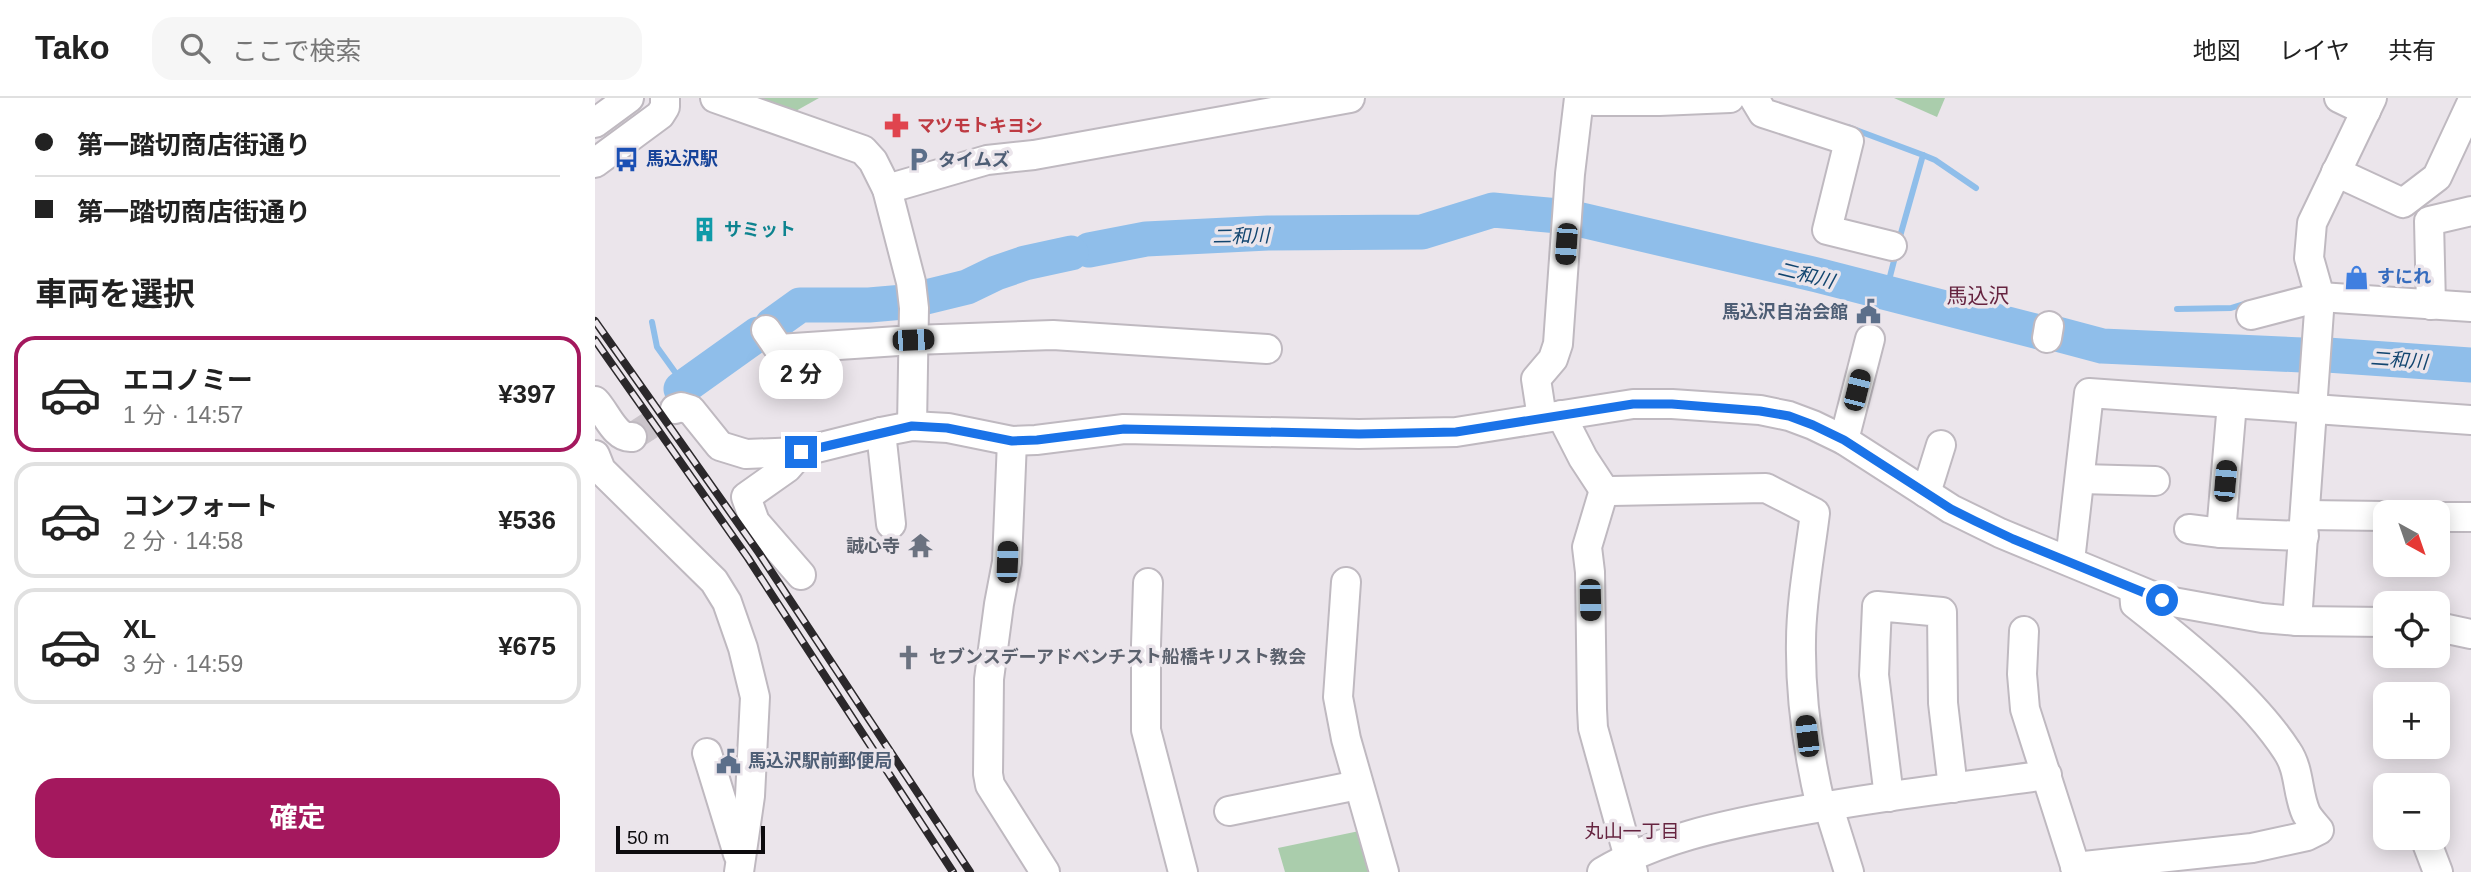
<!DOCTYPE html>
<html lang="ja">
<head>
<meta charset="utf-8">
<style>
  :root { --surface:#fff; --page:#f6f6f6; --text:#222; --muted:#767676; --line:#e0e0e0; --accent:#a4185e }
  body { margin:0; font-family:Arial,"Noto Sans JP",sans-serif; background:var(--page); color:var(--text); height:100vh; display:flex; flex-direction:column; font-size:26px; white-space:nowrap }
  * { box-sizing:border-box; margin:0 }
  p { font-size:23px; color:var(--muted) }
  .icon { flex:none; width:38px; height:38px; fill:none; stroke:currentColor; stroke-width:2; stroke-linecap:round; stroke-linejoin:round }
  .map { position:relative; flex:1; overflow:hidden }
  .details { display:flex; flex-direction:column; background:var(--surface); width:595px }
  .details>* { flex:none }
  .guide { display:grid; align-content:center; height:154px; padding:0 35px; background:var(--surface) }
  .needle { width:46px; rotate:140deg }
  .tools { position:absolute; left:1778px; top:402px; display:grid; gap:14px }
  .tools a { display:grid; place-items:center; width:77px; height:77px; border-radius:14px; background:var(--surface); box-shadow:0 4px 18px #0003; font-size:35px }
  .scale { position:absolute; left:21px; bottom:18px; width:149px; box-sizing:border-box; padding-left:7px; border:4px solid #0d0b0e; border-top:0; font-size:19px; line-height:24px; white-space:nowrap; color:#0d0b0e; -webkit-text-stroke:5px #ebe5eb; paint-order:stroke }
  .end { position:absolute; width:32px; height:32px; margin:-16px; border:9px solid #1a73e8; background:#fff; box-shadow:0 0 0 4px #fff }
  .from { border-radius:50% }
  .bubble { position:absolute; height:49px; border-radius:21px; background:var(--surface); box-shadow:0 4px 18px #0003; font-size:23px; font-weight:700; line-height:49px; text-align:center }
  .car { position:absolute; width:21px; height:42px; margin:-21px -10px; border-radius:9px; box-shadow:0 0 5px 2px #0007; background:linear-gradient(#222 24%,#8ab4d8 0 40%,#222 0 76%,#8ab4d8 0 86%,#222 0) }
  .guide b { display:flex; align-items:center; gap:24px; height:66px; font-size:26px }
  .guide b+b { border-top:2px solid var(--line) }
  .guide i { width:18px; height:18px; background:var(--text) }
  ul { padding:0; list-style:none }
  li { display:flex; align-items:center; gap:21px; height:116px; margin:0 14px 10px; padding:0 21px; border:4px solid var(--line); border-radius:21px }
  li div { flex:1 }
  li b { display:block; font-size:26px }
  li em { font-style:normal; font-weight:700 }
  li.active { border-color:var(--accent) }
  li>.icon { width:63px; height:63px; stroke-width:1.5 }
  h2 { padding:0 35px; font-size:32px; line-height:84px }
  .button { display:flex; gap:14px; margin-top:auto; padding:14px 35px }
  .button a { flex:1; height:80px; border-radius:21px; background:var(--accent); color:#fff; font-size:28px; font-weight:700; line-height:80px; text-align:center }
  header { display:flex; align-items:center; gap:42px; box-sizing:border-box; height:98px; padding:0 35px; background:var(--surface); border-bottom:2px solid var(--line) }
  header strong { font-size:33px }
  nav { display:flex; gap:38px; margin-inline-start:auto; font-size:24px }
  .search { width:490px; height:63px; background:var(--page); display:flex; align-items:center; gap:18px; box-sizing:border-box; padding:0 24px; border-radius:21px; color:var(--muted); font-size:26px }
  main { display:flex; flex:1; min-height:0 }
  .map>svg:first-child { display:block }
  .green { fill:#aacdac }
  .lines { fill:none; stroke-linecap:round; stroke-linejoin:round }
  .stream { stroke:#8fbeea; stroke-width:6 }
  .river { stroke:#8fbeea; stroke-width:35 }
  .minor-tunnel { stroke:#cac4ca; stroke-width:28; stroke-dasharray:28 14; stroke-linecap:butt }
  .minor-casing { stroke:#bfb9c0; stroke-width:32 }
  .minor { stroke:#fff; stroke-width:28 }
  .rail-casing { stroke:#2b282b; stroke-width:8 }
  .rail { stroke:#ebe5eb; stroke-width:5; stroke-dasharray:16; stroke-linecap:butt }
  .route { stroke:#1a73e8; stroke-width:9 }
  .labels { text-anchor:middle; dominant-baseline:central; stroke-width:7; stroke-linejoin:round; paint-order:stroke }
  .health-label { font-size:18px; font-weight:bold; fill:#be3a42; stroke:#ebe5eb; text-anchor:start }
  .transit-label { font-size:18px; font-weight:bold; fill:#164399; stroke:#ebe5eb; text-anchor:start }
  .service-label { font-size:18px; font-weight:bold; fill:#4e5e75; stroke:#ebe5eb; text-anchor:start }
  .culture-label { font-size:18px; font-weight:bold; fill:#0d838f; stroke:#ebe5eb; text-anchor:start }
  .shop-label { font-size:18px; font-weight:bold; fill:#366cbe; stroke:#ebe5eb; text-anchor:start }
  .worship-label { font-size:18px; font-weight:bold; fill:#5b616d; stroke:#ebe5eb; text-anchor:end }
  .water-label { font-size:19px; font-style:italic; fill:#12456f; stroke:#ebe5eb }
  .neighbourhood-label { font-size:19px; fill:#662440; stroke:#ebe5eb }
  .quarter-label { font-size:21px; fill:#662440; stroke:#ebe5eb }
</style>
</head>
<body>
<header>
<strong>Tako</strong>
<div class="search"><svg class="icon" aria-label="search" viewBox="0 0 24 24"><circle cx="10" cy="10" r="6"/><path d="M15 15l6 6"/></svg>ここで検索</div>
<nav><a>地図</a><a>レイヤ</a><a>共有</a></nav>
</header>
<main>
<section class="details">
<div class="guide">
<b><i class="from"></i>第一踏切商店街通り</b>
<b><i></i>第一踏切商店街通り</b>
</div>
<h2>車両を選択</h2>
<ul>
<li class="active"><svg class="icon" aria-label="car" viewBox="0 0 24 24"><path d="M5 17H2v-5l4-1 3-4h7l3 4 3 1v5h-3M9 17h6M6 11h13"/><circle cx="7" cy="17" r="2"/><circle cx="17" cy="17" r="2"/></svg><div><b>エコノミー</b><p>1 分 · 14:57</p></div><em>¥397</em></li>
<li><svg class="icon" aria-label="car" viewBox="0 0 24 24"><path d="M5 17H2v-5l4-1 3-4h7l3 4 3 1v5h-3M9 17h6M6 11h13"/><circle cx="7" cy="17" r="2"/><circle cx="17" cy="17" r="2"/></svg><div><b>コンフォート</b><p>2 分 · 14:58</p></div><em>¥536</em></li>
<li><svg class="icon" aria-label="car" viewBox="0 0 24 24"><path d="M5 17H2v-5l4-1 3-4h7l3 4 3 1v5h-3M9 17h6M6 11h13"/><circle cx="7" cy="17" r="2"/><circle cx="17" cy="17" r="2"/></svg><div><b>XL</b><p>3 分 · 14:59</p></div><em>¥675</em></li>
</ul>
<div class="button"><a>確定</a></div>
</section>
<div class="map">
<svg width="1876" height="774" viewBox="0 0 1876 774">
  <rect width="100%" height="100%" fill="#ebe5eb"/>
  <g class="green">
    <polygon points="164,0 224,0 199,14"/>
    <polygon points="1299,0 1350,0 1342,19"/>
    <polygon points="769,732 782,774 690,774 683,750"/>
  </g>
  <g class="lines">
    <g class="stream">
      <polyline points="1253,29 1328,57 1304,142"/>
      <polyline points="1328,57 1340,62 1381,90"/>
      <polyline points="1291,194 1301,155"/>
      <polyline points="1582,211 1636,210 1652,205"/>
      <polyline points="57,224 62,249 90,288"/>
    </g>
    <g class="river">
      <polyline points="978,120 1222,177 1444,234"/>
      <polyline points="494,152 551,141 673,135 827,134 898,112 964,118"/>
      <polyline points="331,199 372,189 401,175 430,165 476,155"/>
      <polyline points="177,227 205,207 274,207 309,204"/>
      <polyline points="1462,236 1507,248 1707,257"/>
      <polyline points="1732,257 1876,267"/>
      <polyline points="86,291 163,236"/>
    </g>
    <polyline class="minor-tunnel" points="37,339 80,311"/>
    <defs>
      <g id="minor">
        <polyline points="120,0 268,52 278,63 292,91 316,184 319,210 317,328"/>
        <polyline points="988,0 999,3 1064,3 1135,0"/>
        <polyline points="1159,0 1168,15 1254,43 1232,132 1297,148"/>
        <polyline points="1744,0 1771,13"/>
        <polyline points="0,25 34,0"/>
        <polyline points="0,65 65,17 70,9 70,0"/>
        <polyline points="1741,74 1808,105 1842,79 1876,6"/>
        <polyline points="292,91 392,62 439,57 755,0"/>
        <polyline points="1836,207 1834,123 1876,113"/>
        <polyline points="1656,217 1725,199 1876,209"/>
        <polyline points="171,232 184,251 318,242 458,237 672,251"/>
        <polyline points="1452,240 1454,228"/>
        <path d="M 0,303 C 11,314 20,341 37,339"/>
        <polyline points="80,311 86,309 96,312 125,348 151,356 206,354 286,334 317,328 353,330 417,343 441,342 529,331 764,336 861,334 1038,306 1077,306 1165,312 1194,318 1218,327 1249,342 1356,411 1405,435 1567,502 1667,520 1702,523 1790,524"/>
        <path d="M 966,317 L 988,360 L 1009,392 L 1017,393 L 1171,390 L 1220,415 C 1215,456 1206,503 1206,543 C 1205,599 1213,654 1226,709"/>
        <polyline points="947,320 941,281 958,261 963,246 975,76 984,0"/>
        <polyline points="286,334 296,426"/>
        <polyline points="1249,342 1275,241"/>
        <polyline points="417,343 412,464 404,506 394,581 393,676 395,687 450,774"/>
        <polyline points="206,354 192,370 151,399 160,424 206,477"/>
        <polyline points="0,357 6,372 119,483 132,504 148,550 160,599 155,698 144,774"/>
        <polyline points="1486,381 1560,383"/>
        <polyline points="1009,392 992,449 995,474 997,611 998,630 1038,774"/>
        <polyline points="1331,395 1346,347"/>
        <polyline points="1710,417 1790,418"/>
        <polyline points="1843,419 1876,419"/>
        <polyline points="1594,431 1626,435 1709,438"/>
        <polyline points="1626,435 1637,305"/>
        <polyline points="1475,463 1494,295 1876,322"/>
        <polyline points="751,484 743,599 751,641 789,774"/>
        <polyline points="553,485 551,547 551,632 588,774"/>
        <polyline points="1702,523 1725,199 1714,160 1717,125 1777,0"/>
        <polyline points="1843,529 1876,536"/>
        <polyline points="1429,533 1427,576 1430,611 1482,774"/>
        <polyline points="112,655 143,756"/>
        <polyline points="1294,699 1279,577 1282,508 1347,514 1348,605 1358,690"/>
        <polyline points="1233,707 1254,774"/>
        <polyline points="634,713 763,687"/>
        <polyline points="1830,740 1843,774"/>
        <path d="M 1480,769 L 1657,750 L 1712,738 L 1724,732 C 1720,727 1714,721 1711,715 C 1702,695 1705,672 1692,653 C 1657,599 1591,546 1540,506 L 1539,492"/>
        <path d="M 1007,774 C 1062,741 1126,728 1188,716 C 1276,699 1364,689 1452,677"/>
      </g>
    </defs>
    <use href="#minor" class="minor-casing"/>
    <use href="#minor" class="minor"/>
    <defs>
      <g id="rail">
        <polyline points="0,223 164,455 375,774"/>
        <polyline points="0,242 153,460 358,774"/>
      </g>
    </defs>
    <use href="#rail" class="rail-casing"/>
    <use href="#rail" class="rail"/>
  </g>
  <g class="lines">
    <polyline class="route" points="206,354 317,328 352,330 417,343 442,342 529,331 764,336 861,334 1038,306 1077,306 1165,313 1194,318 1218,327 1249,342 1356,411 1380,423 1418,441 1567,502"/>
  </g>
  <defs>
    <symbol id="pharmacy-bare" viewBox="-9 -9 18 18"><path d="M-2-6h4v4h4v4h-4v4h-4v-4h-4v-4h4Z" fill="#e0444e" stroke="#ebe5eb" stroke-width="2.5" paint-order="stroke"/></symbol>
    <symbol id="bus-bare" viewBox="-9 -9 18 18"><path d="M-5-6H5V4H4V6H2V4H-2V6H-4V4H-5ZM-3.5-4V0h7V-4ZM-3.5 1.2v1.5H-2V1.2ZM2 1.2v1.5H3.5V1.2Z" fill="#1a4fb4" stroke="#ebe5eb" stroke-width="2.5" paint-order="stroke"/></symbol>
    <symbol id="parking-bare" viewBox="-9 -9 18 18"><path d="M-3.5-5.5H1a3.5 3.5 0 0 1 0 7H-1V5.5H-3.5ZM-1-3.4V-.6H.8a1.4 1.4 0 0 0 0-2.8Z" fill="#5c6f8a" stroke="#ebe5eb" stroke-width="2.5" paint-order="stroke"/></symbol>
    <symbol id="building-bare" viewBox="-9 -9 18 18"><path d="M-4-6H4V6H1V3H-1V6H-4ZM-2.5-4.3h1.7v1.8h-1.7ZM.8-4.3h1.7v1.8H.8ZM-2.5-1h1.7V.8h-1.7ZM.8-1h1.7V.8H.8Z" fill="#0f9aa8" stroke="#ebe5eb" stroke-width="2.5" paint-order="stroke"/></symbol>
    <symbol id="shop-bare" viewBox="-9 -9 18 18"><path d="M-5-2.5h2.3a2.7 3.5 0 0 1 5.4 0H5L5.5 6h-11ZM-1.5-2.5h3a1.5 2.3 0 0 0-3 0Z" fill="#3f7fe0" stroke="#ebe5eb" stroke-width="2.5" paint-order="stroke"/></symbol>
    <symbol id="civic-bare" viewBox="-9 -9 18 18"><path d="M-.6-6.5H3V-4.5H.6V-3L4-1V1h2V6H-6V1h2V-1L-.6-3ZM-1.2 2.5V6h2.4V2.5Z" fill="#5c6f8a" stroke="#ebe5eb" stroke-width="2.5" paint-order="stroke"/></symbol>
    <symbol id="temple-bare" viewBox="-9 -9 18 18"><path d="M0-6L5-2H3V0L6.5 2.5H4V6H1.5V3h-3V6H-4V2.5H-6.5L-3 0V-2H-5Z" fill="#6b7280" stroke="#ebe5eb" stroke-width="2.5" paint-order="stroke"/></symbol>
    <symbol id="church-bare" viewBox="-9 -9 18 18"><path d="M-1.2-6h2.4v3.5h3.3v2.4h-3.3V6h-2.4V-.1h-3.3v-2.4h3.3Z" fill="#6b7280" stroke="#ebe5eb" stroke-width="2.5" paint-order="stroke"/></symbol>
  </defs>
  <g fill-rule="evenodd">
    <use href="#pharmacy-bare" x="284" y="10" width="35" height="35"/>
    <use href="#bus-bare" x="14" y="44" width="35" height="35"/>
    <use href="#parking-bare" x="306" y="44" width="35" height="35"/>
    <use href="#building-bare" x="92" y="114" width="35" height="35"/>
    <use href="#shop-bare" x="1744" y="162" width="35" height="35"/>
    <use href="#civic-bare" x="1256" y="196" width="35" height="35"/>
    <use href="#temple-bare" x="308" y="430" width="35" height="35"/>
    <use href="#church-bare" x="296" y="542" width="35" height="35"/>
    <use href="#civic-bare" x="116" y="646" width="35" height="35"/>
  </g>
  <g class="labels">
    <g class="health-label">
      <text x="322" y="28">マツモトキヨシ</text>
    </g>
    <g class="transit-label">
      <text x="51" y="61">馬込沢駅</text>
    </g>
    <g class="service-label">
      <text x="343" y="62">タイムズ</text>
      <text x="1253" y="214" text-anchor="end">馬込沢自治会館</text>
      <text x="153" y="663">馬込沢駅前郵便局</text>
    </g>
    <g class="culture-label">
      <text x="129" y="132">サミット</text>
    </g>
    <g class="shop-label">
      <text x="1782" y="179">すにれ</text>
    </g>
    <g class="worship-label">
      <text x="305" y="448">誠心寺</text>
      <text x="334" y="559" text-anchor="start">セブンスデーアドベンチスト船橋キリスト教会</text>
    </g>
    <g class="water-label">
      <text transform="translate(646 138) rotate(-1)">二和川</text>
      <text transform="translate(1211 177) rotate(14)">二和川</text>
      <text transform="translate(1804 262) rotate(4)">二和川</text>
    </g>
    <g class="neighbourhood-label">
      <text x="1037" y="733">丸山一丁目</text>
    </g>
    <g class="quarter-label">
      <text x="1383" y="197">馬込沢</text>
    </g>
  </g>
</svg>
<div class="tools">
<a><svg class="needle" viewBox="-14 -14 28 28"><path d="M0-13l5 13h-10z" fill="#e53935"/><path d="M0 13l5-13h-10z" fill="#767676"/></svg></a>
<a><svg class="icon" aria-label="locate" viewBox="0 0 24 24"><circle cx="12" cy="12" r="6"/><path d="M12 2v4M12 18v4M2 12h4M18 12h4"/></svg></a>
<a>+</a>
<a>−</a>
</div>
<div class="scale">50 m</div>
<i class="end from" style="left:1567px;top:502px"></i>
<i class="end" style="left:206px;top:354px"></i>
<div class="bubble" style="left:164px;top:252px;width:84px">2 分</div>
<i class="car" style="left:971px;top:146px;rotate:184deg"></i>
<i class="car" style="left:318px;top:242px;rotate:88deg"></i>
<i class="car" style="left:1262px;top:292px;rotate:14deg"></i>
<i class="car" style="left:1630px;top:383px;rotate:5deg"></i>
<i class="car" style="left:412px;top:464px;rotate:2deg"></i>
<i class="car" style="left:995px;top:502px;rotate:179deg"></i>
<i class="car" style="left:1212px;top:638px;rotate:353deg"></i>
</div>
</main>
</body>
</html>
